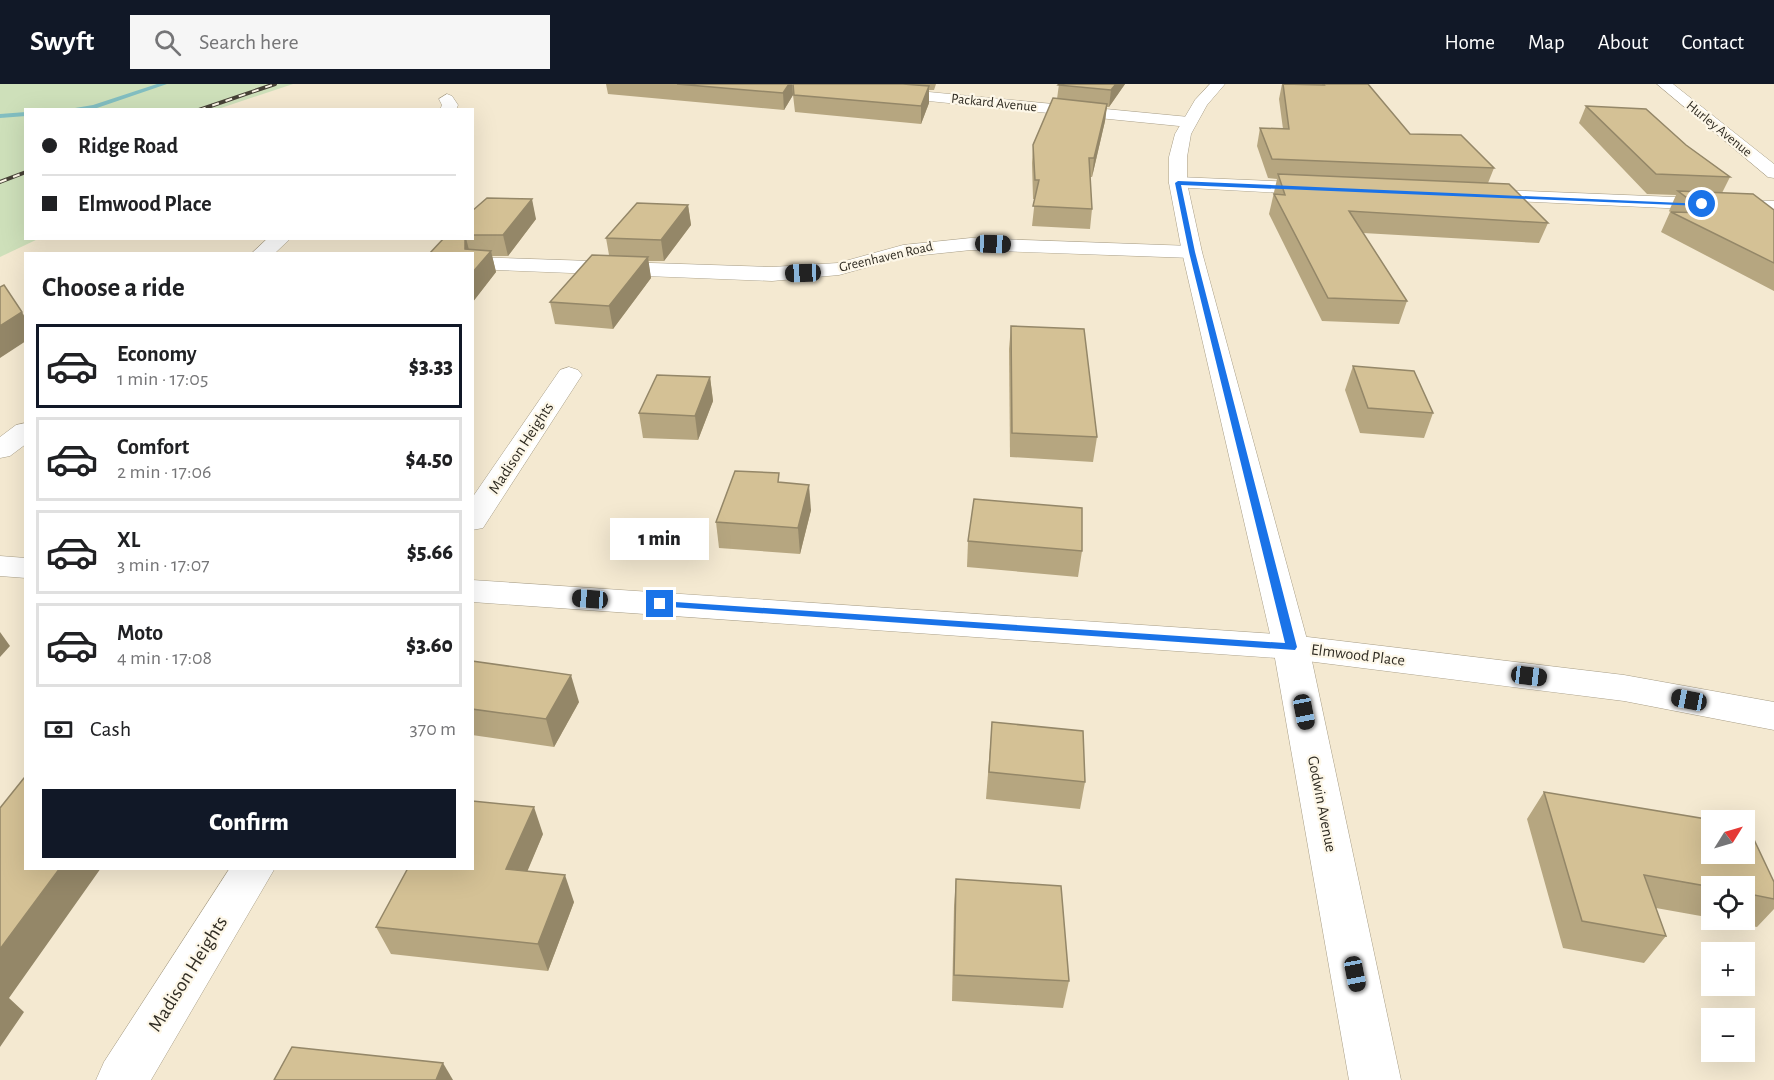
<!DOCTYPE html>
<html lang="en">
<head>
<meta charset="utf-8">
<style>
  :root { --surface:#fff; --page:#f6f6f6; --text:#202124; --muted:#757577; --line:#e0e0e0; --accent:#111827 }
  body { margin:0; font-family:"Alegreya Sans",sans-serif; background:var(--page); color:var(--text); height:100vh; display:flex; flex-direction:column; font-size:22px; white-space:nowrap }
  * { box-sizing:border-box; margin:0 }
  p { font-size:20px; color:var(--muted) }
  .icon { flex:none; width:33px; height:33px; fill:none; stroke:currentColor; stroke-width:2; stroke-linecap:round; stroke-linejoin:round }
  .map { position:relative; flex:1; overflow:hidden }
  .side { position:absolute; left:24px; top:168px; width:450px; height:618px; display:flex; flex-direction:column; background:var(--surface); border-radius:0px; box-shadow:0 6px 24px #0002 }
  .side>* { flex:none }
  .guide { position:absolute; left:24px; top:24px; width:450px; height:132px; border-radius:0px; box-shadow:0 6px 24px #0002; display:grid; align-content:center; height:132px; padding:0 18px; background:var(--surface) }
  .needle { width:39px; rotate:53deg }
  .controls { position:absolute; left:1701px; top:726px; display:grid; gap:12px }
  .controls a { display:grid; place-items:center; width:54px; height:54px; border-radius:0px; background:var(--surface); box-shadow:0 6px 24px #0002; font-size:30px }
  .end { position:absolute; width:27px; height:27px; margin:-14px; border:8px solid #1a73e8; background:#fff; box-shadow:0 0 0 3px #fff }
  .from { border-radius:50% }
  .bubble { position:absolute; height:42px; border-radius:0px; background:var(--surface); box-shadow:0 6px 24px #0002; font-size:20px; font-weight:800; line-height:42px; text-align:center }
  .car { position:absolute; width:18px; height:36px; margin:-18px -9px; border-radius:8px; box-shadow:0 0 4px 2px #0007; background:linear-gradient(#222 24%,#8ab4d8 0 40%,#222 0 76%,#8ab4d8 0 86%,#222 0) }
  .guide b { display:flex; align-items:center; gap:21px; height:57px; font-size:22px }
  .guide b+b { border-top:2px solid var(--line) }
  .guide i { width:15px; height:15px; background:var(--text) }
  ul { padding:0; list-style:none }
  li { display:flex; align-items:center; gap:18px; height:84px; margin:0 12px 9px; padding:0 6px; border:3px solid var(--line); border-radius:0px }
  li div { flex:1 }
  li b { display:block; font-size:22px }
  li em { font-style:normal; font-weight:800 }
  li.active { border-color:var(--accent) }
  li>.icon { width:54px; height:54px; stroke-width:1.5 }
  h2 { padding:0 18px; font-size:27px; line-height:72px }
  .pay { display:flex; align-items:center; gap:15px; height:66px; padding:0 18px; font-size:22px }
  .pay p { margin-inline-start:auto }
  .action { display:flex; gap:12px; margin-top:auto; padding:12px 18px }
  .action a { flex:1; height:69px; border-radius:0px; background:var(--accent); color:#fff; font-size:24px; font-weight:800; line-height:69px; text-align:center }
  header { display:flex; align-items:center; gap:36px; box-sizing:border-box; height:84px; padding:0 30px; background:var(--accent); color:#fff }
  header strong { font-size:28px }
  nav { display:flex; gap:33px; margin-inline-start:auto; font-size:21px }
  .search { width:420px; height:54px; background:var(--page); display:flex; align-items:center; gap:15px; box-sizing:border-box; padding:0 21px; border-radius:0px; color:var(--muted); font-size:22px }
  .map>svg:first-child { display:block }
  .green { fill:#cee0ba }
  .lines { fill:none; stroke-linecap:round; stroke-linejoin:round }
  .stream { fill:#82bec1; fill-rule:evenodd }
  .street-casing { stroke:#a89e87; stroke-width:1 }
  .primary-casing { stroke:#a89e87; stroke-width:1 }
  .street { fill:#fff; fill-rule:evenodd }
  .primary { fill:#fff; fill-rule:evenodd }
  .rail-casing { stroke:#464136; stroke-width:4 }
  .rail { stroke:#fdf7e8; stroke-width:2; stroke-dasharray:7; stroke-linecap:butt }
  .wall { fill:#b6a680 }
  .shaded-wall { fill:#948768 }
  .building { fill:#d4c195; stroke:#948768; stroke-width:1.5 }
  .route { fill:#1a73e8 }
  .labels { text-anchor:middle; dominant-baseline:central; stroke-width:4.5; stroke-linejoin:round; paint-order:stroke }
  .far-street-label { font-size:14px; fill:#302c23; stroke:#fdf7e8 }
  .street-label { font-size:16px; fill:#302c23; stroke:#fdf7e8 }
  .near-street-label { font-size:20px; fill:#302c23; stroke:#fdf7e8 }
</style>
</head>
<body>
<header>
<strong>Swyft</strong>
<div class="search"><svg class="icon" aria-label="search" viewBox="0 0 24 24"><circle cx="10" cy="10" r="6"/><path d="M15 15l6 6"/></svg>Search here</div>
<nav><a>Home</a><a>Map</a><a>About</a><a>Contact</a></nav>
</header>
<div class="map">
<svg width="1774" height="996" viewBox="0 0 1774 996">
  <rect width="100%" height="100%" fill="#f4e9d1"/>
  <polygon class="green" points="0,0 293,0 218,25 26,26 26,154 38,155 0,173"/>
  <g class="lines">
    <g class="stream">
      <polygon points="157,0 167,0 94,25 63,26 93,21"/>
      <polygon points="26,28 26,32 0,34 0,30"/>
    </g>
    <defs>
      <g id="street">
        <polygon points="792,0 845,0 1189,33 1197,38 1189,43 799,4"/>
        <polygon points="1657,0 1673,0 1774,80 1774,94 1768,93"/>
        <polygon points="447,10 452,12 458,21 456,26 440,26 442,21 439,15"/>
        <polygon points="1178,93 1320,99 1327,101 1329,105 1327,109 1320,111 1172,103 1169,99 1172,95"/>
        <polygon points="1477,105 1774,117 1774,129 1470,115 1468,111 1470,107"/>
        <polygon points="268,154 291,154 274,170 251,170"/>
        <polygon points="971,154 1192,162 1199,164 1202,168 1199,172 1192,174 971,166 904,173 839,191 772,197 472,185 472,173 772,183 838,179 903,161"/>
        <polygon points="569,283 578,286 582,291 483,444 472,446 472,414 560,286"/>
        <polygon points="26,339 26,360 10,372 0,374 0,353 16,341"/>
        <polygon points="0,472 26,474 26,494 0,492"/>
        <polygon points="472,496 1291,551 1624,591 1774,618 1774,646 1624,617 1291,575 472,518"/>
        <polygon points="230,784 275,784 151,996 96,996 104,978"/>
      </g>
      <polygon id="primary" points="1210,0 1225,0 1207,21 1191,50 1187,73 1187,99 1202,168 1309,563 1401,996 1349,996 1273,563 1182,168 1169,99 1169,73 1175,50 1195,16"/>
    </defs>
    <use href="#street" class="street-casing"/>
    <use href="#primary" class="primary-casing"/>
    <use href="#street" class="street"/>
    <use href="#primary" class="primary"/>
    <defs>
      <g id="rail">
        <polyline points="199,26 275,0"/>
        <polyline points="0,98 26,88"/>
      </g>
    </defs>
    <use href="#rail" class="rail-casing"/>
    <use href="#rail" class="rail"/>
  </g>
  <g class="wall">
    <polygon points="606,0 936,0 934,6 929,6 929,19 921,40 795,28 793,11 784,26 608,10"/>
    <polygon points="1059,0 1125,0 1109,23 1107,23 1105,37 1092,93 1090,93 1092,125 1090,145 1032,142 1035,115 1033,115 1032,79 1033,61 1057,15"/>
    <polygon points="1282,0 1368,0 1410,50 1494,84 1488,99 1548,139 1539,159 1363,149 1407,217 1399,240 1322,237 1269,130 1277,95 1268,94 1257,62 1260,44 1283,45 1279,15"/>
    <polygon points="1586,22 1686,61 1730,93 1722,109 1774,126 1774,207 1661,148 1670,128 1669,127 1676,111 1647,110 1579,39"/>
    <polygon points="688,121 691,141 664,177 648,177 651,194 613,245 555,240 550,218 609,171 606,154"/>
    <polygon points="472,127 536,135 508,172 492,172 496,188 472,219 472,170 444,154 472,154"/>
    <polygon points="1011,242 1097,353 1093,378 1010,373 1009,265"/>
    <polygon points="1353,282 1433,329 1424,354 1360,349 1345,306"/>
    <polygon points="710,293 713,317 698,356 643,354 639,329"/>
    <polygon points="779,398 811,426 800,470 719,464 716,438"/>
    <polygon points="968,457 1082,467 1078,493 967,483"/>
    <polygon points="472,577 579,618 554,663 472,651"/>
    <polygon points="992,638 1085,698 1080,725 986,715"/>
    <polygon points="1544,708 1774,798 1774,825 1757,843 1717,836 1744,836 1744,802 1712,802 1712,834 1656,824 1666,852 1644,879 1563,864 1527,735"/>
    <polygon points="543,750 527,787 574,818 548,887 391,870 376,843"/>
    <polygon points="956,795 1069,897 1063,924 952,917 954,822"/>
  </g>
  <g class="shaded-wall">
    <polygon points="789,0 792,0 793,11 784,26 783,9"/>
    <polygon points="1116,0 1125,0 1109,23 1111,6"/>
    <polygon points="929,2 929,19 921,40 921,22"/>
    <polygon points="1107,20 1105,37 1092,93 1094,74"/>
    <polygon points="532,115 536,135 508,172 503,151"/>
    <polygon points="688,121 691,141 664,177 661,156"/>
    <polygon points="465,154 466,154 470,170 465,165"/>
    <polygon points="491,167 496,188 472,219 472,189"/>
    <polygon points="648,173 651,194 613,245 609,222"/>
    <polygon points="22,228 26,235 26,257 0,274 0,242"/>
    <polygon points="710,293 713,317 698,356 695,332"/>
    <polygon points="809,401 811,426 800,470 798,444"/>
    <polygon points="0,548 10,562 0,573"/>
    <polygon points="571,591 579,618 554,663 546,635"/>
    <polygon points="534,723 543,750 517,812 506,785"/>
    <polygon points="60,784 101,784 9,914 24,928 0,963 0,865"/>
    <polygon points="565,791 574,818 548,887 538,860"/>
    <polygon points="443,979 453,996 436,996"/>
  </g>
  <g class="building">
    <polygon points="677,0 789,0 783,9"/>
    <polygon points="793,0 903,0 929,2 921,22 794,11"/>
    <polygon points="1059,0 1116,0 1111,6 1058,1"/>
    <polygon points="1283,0 1324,1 1323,0 1368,0 1410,50 1461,51 1494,84 1272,75 1260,44 1289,45"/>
    <polygon points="1053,14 1107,20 1094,74 1089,74 1092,125 1033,122 1039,96 1035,96 1033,61"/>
    <polygon points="1586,22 1646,25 1686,61 1730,93 1656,90"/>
    <polygon points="1278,90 1509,100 1548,139 1349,127 1407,217 1328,214 1274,110 1285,111"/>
    <polygon points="1678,107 1753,110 1774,126 1774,179 1671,128 1707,129"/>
    <polygon points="487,114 532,115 503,151 472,151 472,127"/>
    <polygon points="637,119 688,121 661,156 606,154"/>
    <polygon points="444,154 465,154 465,165 491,167 472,189 472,170 429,170"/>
    <polygon points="592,171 648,173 609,222 550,218"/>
    <polygon points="4,201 22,228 0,242 0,203"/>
    <polygon points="1011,242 1084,245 1097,353 1012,349"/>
    <polygon points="1353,282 1414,287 1433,329 1368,324"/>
    <polygon points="657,291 710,293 695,332 639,329"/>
    <polygon points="735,387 779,389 778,398 809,401 798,444 716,438"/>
    <polygon points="974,415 1082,424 1082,467 968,457"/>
    <polygon points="472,577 571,591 546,635 472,625"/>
    <polygon points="992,638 1083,647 1085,698 989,688"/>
    <polygon points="24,694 26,694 26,784 60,784 0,865 0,724"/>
    <polygon points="1544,708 1712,736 1712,770 1744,770 1744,742 1748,743 1774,798 1774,815 1744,809 1744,802 1712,802 1712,803 1644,791 1666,852 1582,837"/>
    <polygon points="472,717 534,723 506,785 565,791 538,860 376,843 408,784 472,784"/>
    <polygon points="956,795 1061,802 1069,897 954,891"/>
    <polygon points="292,963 443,979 436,996 274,996"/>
  </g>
  <polygon class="route" points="1178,97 1705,120 1702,122 1181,101 1195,168 1297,563 1295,566 656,522 655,520 660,517 1285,559 1189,168 1175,99"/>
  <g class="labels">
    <g class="far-street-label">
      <text transform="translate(994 19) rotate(6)">Packard Avenue</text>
      <text transform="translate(1719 45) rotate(39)">Hurley Avenue</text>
      <text transform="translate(886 173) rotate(-13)">Greenhaven Road</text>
    </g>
    <g class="street-label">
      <text transform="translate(521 364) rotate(-57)">Madison Heights</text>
      <text transform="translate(1358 571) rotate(7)">Elmwood Place</text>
      <text transform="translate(1322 720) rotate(79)">Godwin Avenue</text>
    </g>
    <g class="near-street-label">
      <text transform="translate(188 890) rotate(-58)">Madison Heights</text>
    </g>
  </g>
</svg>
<div class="controls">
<a><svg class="needle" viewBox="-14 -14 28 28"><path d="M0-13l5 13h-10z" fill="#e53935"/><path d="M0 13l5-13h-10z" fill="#757577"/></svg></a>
<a><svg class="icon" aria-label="locate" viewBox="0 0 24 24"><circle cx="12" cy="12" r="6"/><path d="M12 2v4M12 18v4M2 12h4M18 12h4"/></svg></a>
<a>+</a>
<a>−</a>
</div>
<i class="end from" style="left:1702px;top:120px"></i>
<i class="end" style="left:660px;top:520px"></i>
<div class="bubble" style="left:610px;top:434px;width:99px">1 min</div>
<i class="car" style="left:993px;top:160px;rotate:92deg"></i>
<i class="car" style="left:803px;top:189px;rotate:268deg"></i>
<i class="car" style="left:590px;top:515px;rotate:274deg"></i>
<i class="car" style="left:1529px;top:592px;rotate:97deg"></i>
<i class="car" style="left:1689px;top:616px;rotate:281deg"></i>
<i class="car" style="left:1304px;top:628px;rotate:169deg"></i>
<i class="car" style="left:1355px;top:890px;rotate:169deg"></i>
<div class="guide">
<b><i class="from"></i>Ridge Road</b>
<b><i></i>Elmwood Place</b>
</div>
<section class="side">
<h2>Choose a ride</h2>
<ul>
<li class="active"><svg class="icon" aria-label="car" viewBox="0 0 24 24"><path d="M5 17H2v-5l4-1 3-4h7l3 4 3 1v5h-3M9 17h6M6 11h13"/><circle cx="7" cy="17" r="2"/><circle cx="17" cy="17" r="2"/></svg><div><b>Economy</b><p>1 min · 17:05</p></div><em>$3.33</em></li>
<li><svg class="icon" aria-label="car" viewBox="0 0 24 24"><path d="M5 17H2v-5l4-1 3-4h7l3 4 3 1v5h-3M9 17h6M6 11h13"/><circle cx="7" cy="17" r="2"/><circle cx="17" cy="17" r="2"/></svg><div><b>Comfort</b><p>2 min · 17:06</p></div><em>$4.50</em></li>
<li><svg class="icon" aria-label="car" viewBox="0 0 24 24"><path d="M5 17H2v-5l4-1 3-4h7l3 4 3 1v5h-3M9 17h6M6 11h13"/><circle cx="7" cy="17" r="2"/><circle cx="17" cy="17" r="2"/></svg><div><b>XL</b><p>3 min · 17:07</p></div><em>$5.66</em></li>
<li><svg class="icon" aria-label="car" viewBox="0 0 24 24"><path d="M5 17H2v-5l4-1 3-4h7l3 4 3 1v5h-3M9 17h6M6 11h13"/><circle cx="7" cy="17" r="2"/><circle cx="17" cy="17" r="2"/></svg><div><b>Moto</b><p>4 min · 17:08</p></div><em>$3.60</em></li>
</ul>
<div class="pay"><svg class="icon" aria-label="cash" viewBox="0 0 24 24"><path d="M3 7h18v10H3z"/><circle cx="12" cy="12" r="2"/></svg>Cash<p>370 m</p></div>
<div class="action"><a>Confirm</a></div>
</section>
</div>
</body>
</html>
